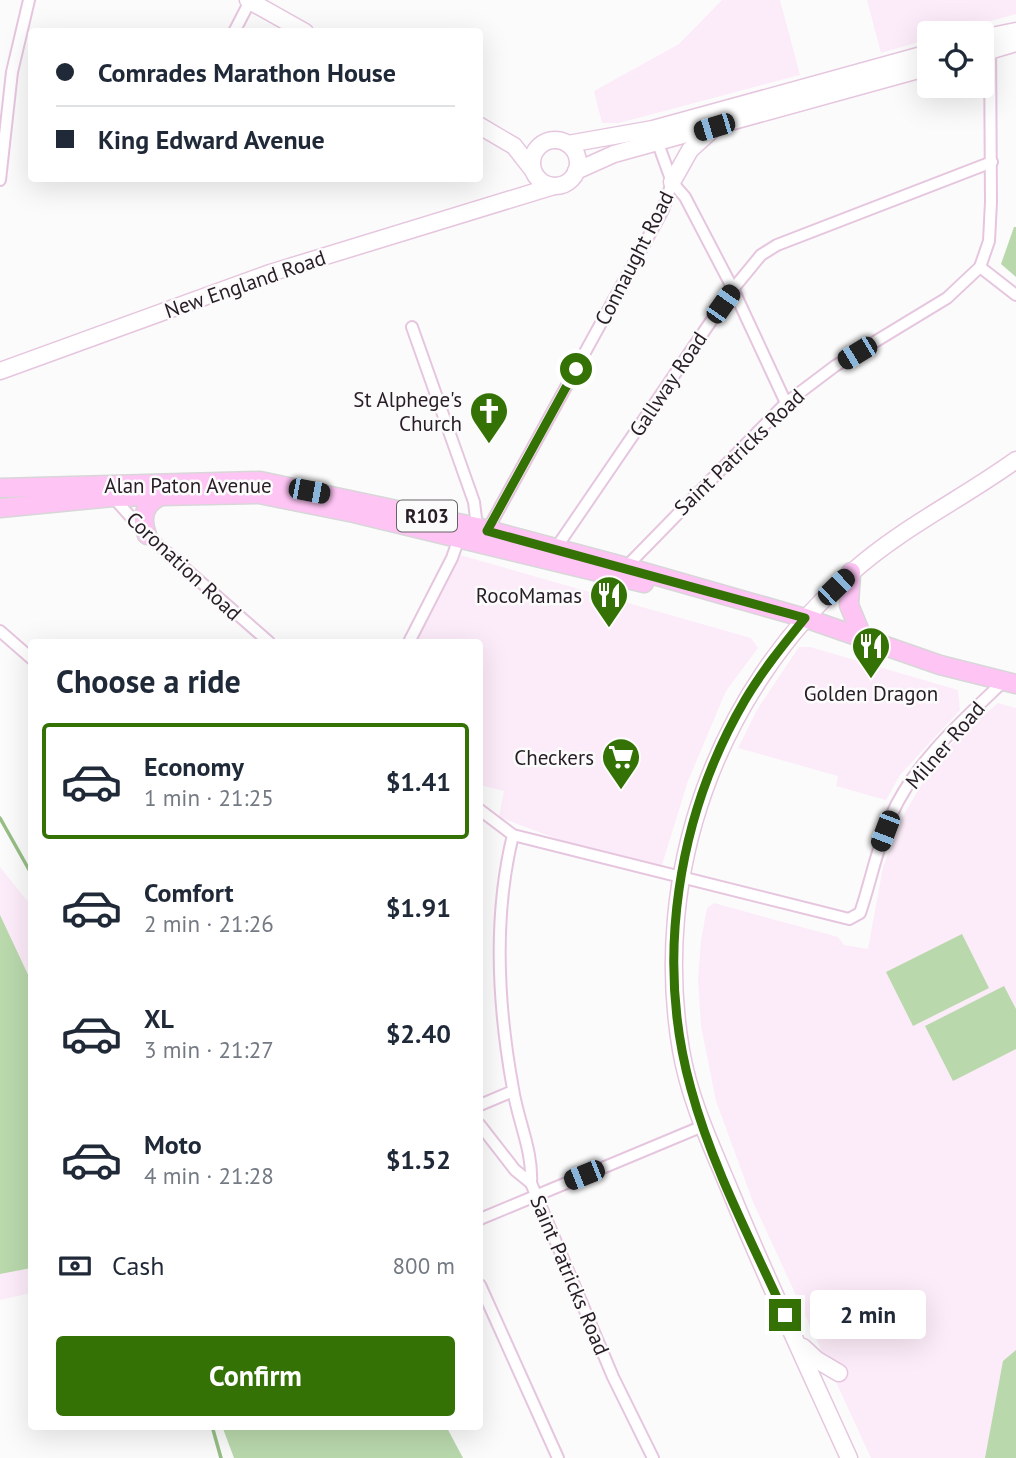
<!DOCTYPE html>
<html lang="en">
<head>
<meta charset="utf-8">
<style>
  :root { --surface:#fff; --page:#f2f2f3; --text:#1f2937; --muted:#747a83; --line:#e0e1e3; --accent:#357206 }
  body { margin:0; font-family:"PT Sans",sans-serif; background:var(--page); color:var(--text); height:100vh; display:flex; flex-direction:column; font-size:26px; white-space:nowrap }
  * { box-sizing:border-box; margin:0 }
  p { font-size:23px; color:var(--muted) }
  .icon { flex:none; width:38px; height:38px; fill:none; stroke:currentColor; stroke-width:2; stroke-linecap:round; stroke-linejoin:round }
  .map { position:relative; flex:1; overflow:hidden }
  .panel { position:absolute; left:28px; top:639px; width:455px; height:791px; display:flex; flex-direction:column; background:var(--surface); border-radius:7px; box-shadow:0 7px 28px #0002 }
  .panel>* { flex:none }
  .banner { position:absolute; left:28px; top:28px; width:455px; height:154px; border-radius:7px; box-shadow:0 7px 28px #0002; display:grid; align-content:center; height:154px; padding:0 28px; background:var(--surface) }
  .tools { position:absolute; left:917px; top:21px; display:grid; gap:14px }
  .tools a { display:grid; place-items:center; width:77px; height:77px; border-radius:7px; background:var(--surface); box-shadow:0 7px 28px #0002; font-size:35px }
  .end { position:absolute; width:32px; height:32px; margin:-16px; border:9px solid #357206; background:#fff; box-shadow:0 0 0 4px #fff }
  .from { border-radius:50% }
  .bubble { position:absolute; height:49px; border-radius:7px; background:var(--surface); box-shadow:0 7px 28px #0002; font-size:23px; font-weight:600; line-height:49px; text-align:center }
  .car { position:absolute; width:21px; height:42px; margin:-21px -10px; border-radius:9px; box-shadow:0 0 5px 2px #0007; background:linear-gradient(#222 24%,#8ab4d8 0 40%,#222 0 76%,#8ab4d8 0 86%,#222 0) }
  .banner b { display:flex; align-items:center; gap:24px; height:66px; font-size:26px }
  .banner b+b { border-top:2px solid var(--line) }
  .banner i { width:18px; height:18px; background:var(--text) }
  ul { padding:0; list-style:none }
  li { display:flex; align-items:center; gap:21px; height:116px; margin:0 14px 10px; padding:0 14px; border:4px solid transparent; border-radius:7px }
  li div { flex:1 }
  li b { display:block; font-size:26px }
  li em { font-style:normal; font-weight:600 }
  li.current { border-color:var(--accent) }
  li>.icon { width:63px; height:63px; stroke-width:1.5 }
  h2 { padding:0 28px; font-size:32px; line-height:84px }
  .pay { display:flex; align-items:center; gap:18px; height:77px; padding:0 28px; font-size:26px }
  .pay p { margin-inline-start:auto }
  .cta { display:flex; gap:14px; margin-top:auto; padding:14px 28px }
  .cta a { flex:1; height:80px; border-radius:7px; background:var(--accent); color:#fff; font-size:28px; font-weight:600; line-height:80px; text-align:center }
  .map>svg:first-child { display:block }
  .built { fill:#fcecf9 }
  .green { fill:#b9d8ac }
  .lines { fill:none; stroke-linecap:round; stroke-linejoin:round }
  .stream { stroke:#96be85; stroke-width:3.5 }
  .street-casing { stroke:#e6c6df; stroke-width:14 }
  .secondary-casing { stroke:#e6c6df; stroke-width:19 }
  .primary-casing { stroke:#d8d6d8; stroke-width:21 }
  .street { stroke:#fff; stroke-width:10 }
  .secondary { stroke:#fff; stroke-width:16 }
  .primary { stroke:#fec4f4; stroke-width:18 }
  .route { stroke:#357206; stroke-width:9 }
  .labels { text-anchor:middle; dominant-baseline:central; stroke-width:5; stroke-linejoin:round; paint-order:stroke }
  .shield { fill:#fbfbfb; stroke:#676066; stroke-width:2 }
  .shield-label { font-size:19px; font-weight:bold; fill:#281d26 }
  .street-label { font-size:21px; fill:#281d26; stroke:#fbfbfb }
  .poi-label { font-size:21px; fill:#281d26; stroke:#fbfbfb; text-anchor:end }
</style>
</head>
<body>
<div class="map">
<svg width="1016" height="1458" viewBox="0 0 1016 1458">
  <rect width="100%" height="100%" fill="#fbfbfb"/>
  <g class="built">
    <polygon points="722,0 780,0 800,75 619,123 602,123 594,91 679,44"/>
    <polygon points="867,0 1016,0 1016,14 948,33 929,33 929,39 881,53"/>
    <polygon points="460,555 751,638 758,648 726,691 688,781 661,868 571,844 499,817 504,791 480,785 480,642 414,642"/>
    <polygon points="799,647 810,647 958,690 960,710 900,775 886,800 836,786 838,776 738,748 758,708"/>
    <polygon points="998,703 1016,708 1016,1458 871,1458 753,1202 716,1101 701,1026 698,979 701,940 707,908 714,903 838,937 844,945 868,949 883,867 902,818 931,768 957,738 965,737 971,726"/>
    <polygon points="0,867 32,907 31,1293 0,1300"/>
  </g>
  <g class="green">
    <polygon points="1014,227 1016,227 1016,277 1001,264"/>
    <polygon points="0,915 31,981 31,1268 0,1274"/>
    <polygon points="962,934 989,988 913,1026 886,972"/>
    <polygon points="1004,986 1016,1009 1016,1049 953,1081 925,1026"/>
    <polygon points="1016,1350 1016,1458 985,1458 1003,1361"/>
    <polygon points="222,1426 446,1426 463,1458 234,1458"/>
  </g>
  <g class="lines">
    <g class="stream">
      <polyline points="0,818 32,875"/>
      <polyline points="212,1426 221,1458"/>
    </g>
    <defs>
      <g id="street">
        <polyline points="234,32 250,1"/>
        <polyline points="0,180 12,72 29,0"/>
        <polyline points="672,182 685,197 733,289 786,403"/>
        <polyline points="980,267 1016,295"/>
        <polyline points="412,327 474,502 477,527"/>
        <polyline points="112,496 147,535 269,642"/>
        <polyline points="487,531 663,210 672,182 656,138"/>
        <polyline points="556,548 733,289 761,255 777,245 992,162"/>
        <polyline points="626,567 786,403 835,366 947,298 980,267 989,241 991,202 990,45"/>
        <polyline points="0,631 32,659"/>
        <polyline points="409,642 452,558 459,538"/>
        <path d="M 480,810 L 513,835 L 849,919 L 860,913 C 871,881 877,847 891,816 C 914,763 963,720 1004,681"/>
        <path d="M 513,835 C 493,916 498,1007 513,1089 C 518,1121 533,1151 531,1183 L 613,1377 L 653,1458"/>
        <polyline points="480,1105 513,1091"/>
        <polyline points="480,1125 515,1170 531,1183"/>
        <polyline points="480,1219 703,1126"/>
        <polyline points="480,1285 558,1458"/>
      </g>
      <g id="secondary">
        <polyline points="248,0 305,32"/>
        <polyline points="982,38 1016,31"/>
        <polyline points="982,53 1016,43"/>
        <polyline points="480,126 514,146 532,169"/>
        <circle cx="555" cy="163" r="23"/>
        <polyline points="568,144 653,129 929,53"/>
        <polyline points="576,171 614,154 929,67"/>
        <polyline points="672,182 690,150 713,129"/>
        <polyline points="0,371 270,273 554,186"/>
        <polyline points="803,1347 817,1360 839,1373"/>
        <path d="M 849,1458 C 810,1372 770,1287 734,1200 C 714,1151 690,1103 681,1050 C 651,873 717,692 851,573 C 901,528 962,499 1016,460"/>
      </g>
      <g id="primary">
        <polyline points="0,488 260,481 477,527 626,567 805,618 940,665 1016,684"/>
        <polyline points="0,508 113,497 259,494 354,513 644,583"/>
        <path d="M 147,535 C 140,517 145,501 164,495"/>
        <polyline points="851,572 849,605 863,639"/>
      </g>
    </defs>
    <use href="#street" class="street-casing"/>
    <use href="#secondary" class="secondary-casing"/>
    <use href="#primary" class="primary-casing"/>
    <use href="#street" class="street"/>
    <use href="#secondary" class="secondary"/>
    <use href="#primary" class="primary"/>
  </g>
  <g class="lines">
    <path class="route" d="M 576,369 L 487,531 L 805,618 C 784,644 762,671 745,700 C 677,816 655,960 691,1089 C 712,1167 752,1242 785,1315"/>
  </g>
  <defs>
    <symbol id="church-pin" viewBox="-11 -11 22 30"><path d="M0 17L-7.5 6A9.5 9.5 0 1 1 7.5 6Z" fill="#357206" stroke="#fbfbfb"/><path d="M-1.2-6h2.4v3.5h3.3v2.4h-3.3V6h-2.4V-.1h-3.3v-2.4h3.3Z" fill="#fff"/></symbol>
    <symbol id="restaurant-pin" viewBox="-11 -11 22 30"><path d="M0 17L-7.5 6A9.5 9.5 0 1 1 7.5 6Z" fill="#357206" stroke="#fbfbfb"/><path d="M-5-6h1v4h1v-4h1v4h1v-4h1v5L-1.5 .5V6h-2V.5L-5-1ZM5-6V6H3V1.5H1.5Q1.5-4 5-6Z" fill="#fff"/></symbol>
    <symbol id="supermarket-pin" viewBox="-11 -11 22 30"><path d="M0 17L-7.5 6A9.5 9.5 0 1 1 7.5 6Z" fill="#357206" stroke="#fbfbfb"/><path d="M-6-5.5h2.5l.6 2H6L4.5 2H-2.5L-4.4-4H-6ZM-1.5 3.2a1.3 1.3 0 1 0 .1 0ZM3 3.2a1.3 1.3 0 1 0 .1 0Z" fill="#fff"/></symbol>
  </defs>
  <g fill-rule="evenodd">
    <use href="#church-pin" x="467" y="389" width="44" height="60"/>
    <use href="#restaurant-pin" x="587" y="573" width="44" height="60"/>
    <use href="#restaurant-pin" x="849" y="624" width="44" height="60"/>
    <use href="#supermarket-pin" x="599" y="735" width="44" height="60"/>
  </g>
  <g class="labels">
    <rect class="shield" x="397" y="500.5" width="60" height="31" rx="5"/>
    <g class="shield-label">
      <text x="427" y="516">R103</text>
    </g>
    <g class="street-label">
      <text transform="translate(634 258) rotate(-63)">Connaught Road</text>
      <text transform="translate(245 284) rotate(-19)">New England Road</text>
      <text transform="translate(668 384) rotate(-56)">Gallway Road</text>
      <text transform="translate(739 452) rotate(-44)">Saint Patricks Road</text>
      <text x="188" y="485">Alan Paton Avenue</text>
      <text transform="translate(184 566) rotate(43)">Coronation Road</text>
      <text transform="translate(945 745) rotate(-49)">Milner Road</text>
      <text transform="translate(570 1275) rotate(67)">Saint Patricks Road</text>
    </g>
    <g class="poi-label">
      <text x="462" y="399">St Alphege's<tspan x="462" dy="24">Church</tspan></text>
      <text x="582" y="595">RocoMamas</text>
      <text x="871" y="693" text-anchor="middle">Golden Dragon</text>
      <text x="594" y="757">Checkers</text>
    </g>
  </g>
</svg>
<div class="tools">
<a><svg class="icon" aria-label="locate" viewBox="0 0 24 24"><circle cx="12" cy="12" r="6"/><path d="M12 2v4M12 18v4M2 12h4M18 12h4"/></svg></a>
</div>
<i class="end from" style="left:576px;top:369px"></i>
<i class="end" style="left:785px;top:1315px"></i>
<div class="bubble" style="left:810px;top:1290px;width:116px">2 min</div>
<i class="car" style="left:714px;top:127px;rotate:253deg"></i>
<i class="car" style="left:723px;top:304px;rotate:35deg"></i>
<i class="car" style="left:857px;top:353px;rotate:239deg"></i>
<i class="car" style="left:309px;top:491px;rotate:101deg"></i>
<i class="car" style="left:836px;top:587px;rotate:46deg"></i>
<i class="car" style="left:885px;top:831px;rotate:201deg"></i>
<i class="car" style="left:584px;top:1175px;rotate:248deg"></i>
<div class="banner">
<b><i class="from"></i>Comrades Marathon House</b>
<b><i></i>King Edward Avenue</b>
</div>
<section class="panel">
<h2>Choose a ride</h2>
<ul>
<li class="current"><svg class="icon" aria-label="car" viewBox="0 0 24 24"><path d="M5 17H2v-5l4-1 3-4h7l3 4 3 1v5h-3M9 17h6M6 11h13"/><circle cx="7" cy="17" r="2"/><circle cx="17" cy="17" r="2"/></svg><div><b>Economy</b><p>1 min · 21:25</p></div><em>$1.41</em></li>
<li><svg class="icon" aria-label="car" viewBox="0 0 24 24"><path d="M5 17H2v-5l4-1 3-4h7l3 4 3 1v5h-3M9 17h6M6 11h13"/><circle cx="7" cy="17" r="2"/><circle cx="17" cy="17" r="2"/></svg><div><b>Comfort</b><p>2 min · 21:26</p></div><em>$1.91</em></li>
<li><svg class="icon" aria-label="car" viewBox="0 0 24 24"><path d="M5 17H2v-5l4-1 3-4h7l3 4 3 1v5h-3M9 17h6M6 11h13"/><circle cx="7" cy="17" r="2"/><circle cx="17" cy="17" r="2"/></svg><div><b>XL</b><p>3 min · 21:27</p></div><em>$2.40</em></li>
<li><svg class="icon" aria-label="car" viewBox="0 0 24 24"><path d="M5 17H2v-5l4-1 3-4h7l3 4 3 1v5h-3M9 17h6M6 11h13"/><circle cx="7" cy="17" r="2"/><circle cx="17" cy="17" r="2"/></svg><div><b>Moto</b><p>4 min · 21:28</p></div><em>$1.52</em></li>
</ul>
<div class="pay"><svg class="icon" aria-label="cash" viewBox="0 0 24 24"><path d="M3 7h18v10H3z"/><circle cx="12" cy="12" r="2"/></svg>Cash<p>800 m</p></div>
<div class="cta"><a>Confirm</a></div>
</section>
</div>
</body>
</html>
